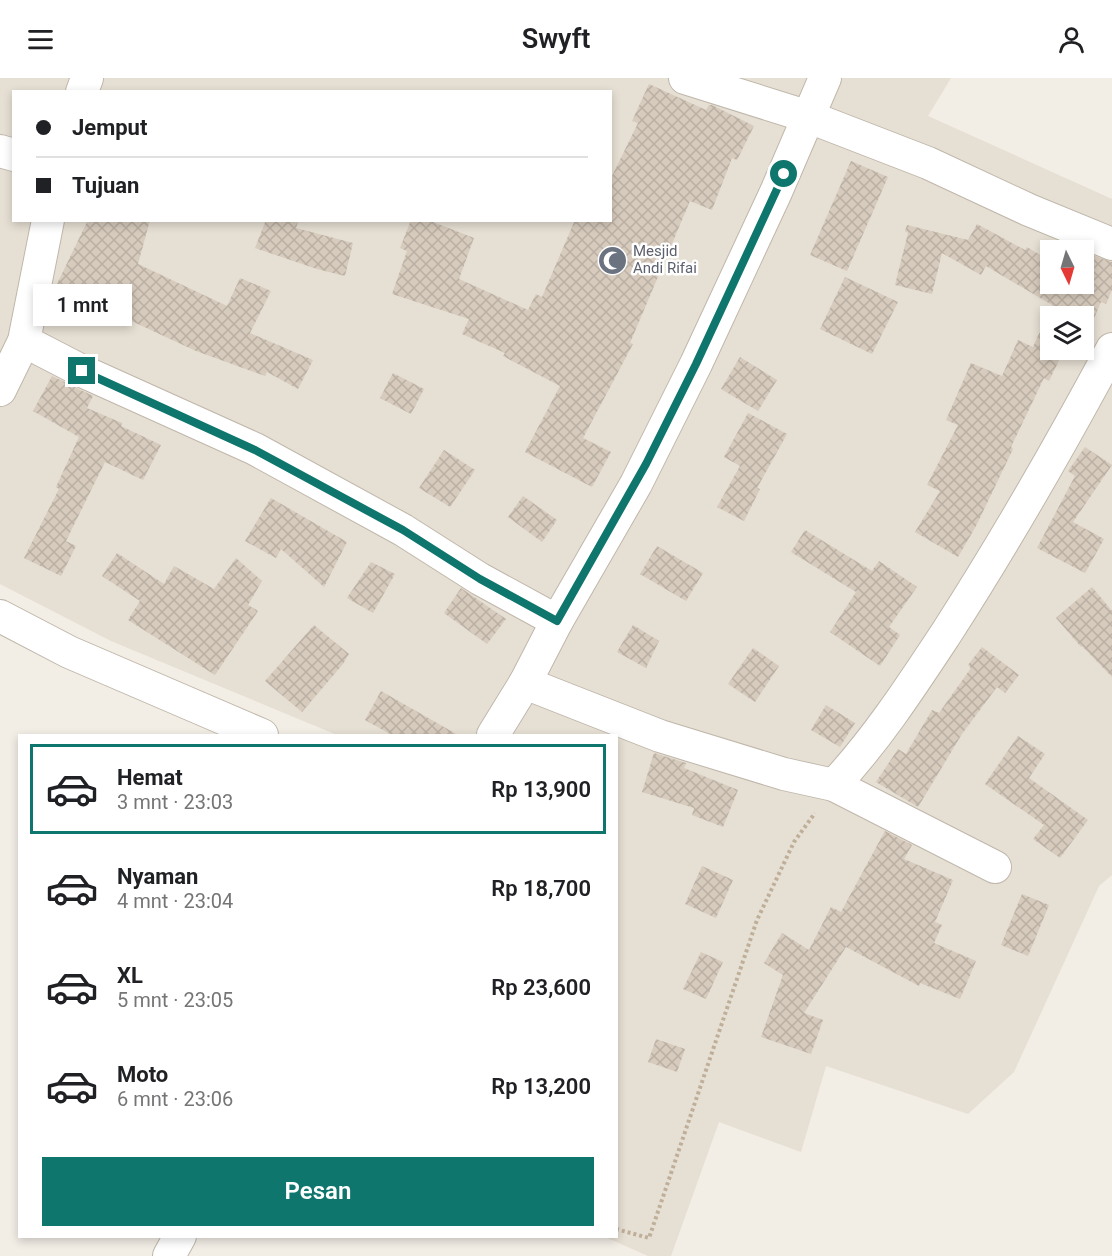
<!DOCTYPE html>
<html lang="id">
<head>
<meta charset="utf-8">
<style>
  :root { --surface:#fff; --page:#f2f2f2; --text:#202124; --muted:#757577; --line:#e0e0e0; --accent:#0f766e }
  body { margin:0; font-family:Roboto,sans-serif; background:var(--page); color:var(--text); height:100vh; display:flex; flex-direction:column; font-size:22px; white-space:nowrap }
  * { box-sizing:border-box; margin:0 }
  p { font-size:20px; color:var(--muted) }
  .icon { flex:none; width:33px; height:33px; fill:none; stroke:currentColor; stroke-width:2; stroke-linecap:round; stroke-linejoin:round }
  .map { position:relative; flex:1; overflow:hidden }
  .side { position:absolute; left:18px; top:656px; width:600px; height:504px; display:flex; flex-direction:column; background:var(--surface); border-radius:0px; box-shadow:0 3px 9px #0003 }
  .side>* { flex:none }
  .top-card { position:absolute; left:12px; top:12px; width:600px; height:132px; border-radius:0px; box-shadow:0 3px 9px #0003; display:grid; align-content:center; height:132px; padding:0 24px; background:var(--surface) }
  .needle { width:39px; rotate:175deg }
  .buttons { position:absolute; left:1040px; top:162px; display:grid; gap:12px }
  .buttons a { display:grid; place-items:center; width:54px; height:54px; border-radius:0px; background:var(--surface); box-shadow:0 3px 9px #0003; font-size:30px }
  .end { position:absolute; width:27px; height:27px; margin:-14px; border:8px solid #0f766e; background:#fff; box-shadow:0 0 0 3px #fff }
  .from { border-radius:50% }
  .bubble { position:absolute; height:42px; border-radius:0px; background:var(--surface); box-shadow:0 3px 9px #0003; font-size:20px; font-weight:600; line-height:42px; text-align:center }
  .top-card b { display:flex; align-items:center; gap:21px; height:57px; font-size:22px }
  .top-card b+b { border-top:2px solid var(--line) }
  .top-card i { width:15px; height:15px; background:var(--text) }
  ul { padding:10px 0 0; list-style:none }
  li { display:flex; align-items:center; gap:18px; height:90px; margin:0 12px 9px; padding:0 12px; border:3px solid transparent; border-radius:0px }
  li div { flex:1 }
  li b { display:block; font-size:22px }
  li em { font-style:normal; font-weight:600 }
  li.on { border-color:var(--accent) }
  li>.icon { width:54px; height:54px; stroke-width:1.5 }
  .primary-button { display:flex; gap:12px; margin-top:auto; padding:12px 24px }
  .primary-button a { flex:1; height:69px; border-radius:0px; background:var(--accent); color:#fff; font-size:24px; font-weight:600; line-height:69px; text-align:center }
  header { display:flex; justify-content:space-between; align-items:center; height:78px; padding:0 24px; background:var(--surface); font-size:27px; font-weight:600 }
  .map>svg:first-child { display:block }
  .residential { fill:#e6dfd3; fill-rule:evenodd }
  .building { fill:url(#building-cross-hatch) }
  .lines { fill:none; stroke-linecap:round; stroke-linejoin:round }
  .street-casing { stroke:#c0b7ab; stroke-width:34 }
  .path { stroke:#bfaf99; stroke-width:4; stroke-dasharray:3 3; stroke-linecap:butt }
  .street { stroke:#fff; stroke-width:32 }
  .route { stroke:#0f766e; stroke-width:8 }
  .labels { text-anchor:middle; dominant-baseline:central; stroke-width:5; stroke-linejoin:round; paint-order:stroke }
  .worship-label { font-size:15px; fill:#5b616d; stroke:#fff; text-anchor:start }
</style>
</head>
<body>
<header><svg class="icon" aria-label="menu" viewBox="0 0 24 24"><path d="M4 6h16M4 12h16M4 18h16"/></svg>Swyft<svg class="icon" aria-label="person" viewBox="0 0 24 24"><circle cx="12" cy="8" r="4"/><path d="M4 21q1-7 8-7t8 7"/></svg></header>
<div class="map">
<svg width="1112" height="1178" viewBox="0 0 1112 1178">
  <defs>
    <pattern id="building-cross-hatch" width="8" height="8" patternUnits="userSpaceOnUse" patternTransform="scale(1.5)"><rect width="8" height="8" fill="#d7cbbd"/><path d="M0 0l8 8M0 8l8-8" fill="none" stroke="#baafa3"/></pattern>
  </defs>
  <rect width="100%" height="100%" fill="#f2ede5"/>
  <path class="residential" d="M 0,0 L 951,0 L 928,38 L 1112,121 L 1112,797 L 1099,808 L 1014,994 L 968,1036 L 826,988 L 801,1074 L 719,1044 L 671,1178 L 648,1178 L 603,1158 L 616,1158 L 616,657 L 337,657 L 111,563 L 0,506 ZM 14,14 L 610,14 L 610,142 L 14,142 ZM 1050,172 L 1083,172 L 1083,206 L 1050,206 ZM 1050,238 L 1083,238 L 1083,272 L 1050,272 Z"/>
  <g class="building">
    <polygon points="649,6 706,32 709,27 712,27 754,48 737,82 732,80 712,132 690,123 630,265 633,266 583,360 611,374 592,409 525,374 560,308 503,278 505,275 462,256 469,241 392,216 407,173 400,170 411,142 428,142 474,160 459,201 528,232 536,216 542,219 575,142 610,142 610,102 638,45 632,43"/>
    <polygon points="851,83 888,99 847,193 810,177"/>
    <polygon points="88,142 150,142 138,186 227,228 240,200 271,213 250,255 313,282 298,311 267,294 265,298 196,273 56,208"/>
    <polygon points="266,142 299,142 296,150 353,165 345,198 317,191 255,170"/>
    <polygon points="977,146 1025,172 1027,169 1050,183 1050,206 1083,206 1083,174 1112,184 1112,212 1106,226 1101,224 1083,266 1083,230 1079,238 1050,238 1050,272 1064,272 1049,303 1044,300 1011,369 1013,371 976,448 958,479 915,454 940,413 927,407 958,347 946,342 971,285 1002,298 1018,262 1033,269 1052,227 986,188 981,197 942,175 932,216 895,207 908,155 905,153 907,147 968,162"/>
    <polygon points="845,199 898,224 872,276 820,251"/>
    <polygon points="740,279 777,302 758,333 721,311"/>
    <polygon points="393,295 424,311 411,336 380,320"/>
    <polygon points="52,298 93,318 87,330 122,345 121,348 161,367 143,402 105,384 66,463 76,468 61,498 24,480 59,411 56,409 79,359 33,333"/>
    <polygon points="748,335 787,356 757,410 760,411 744,443 717,429 740,388 724,379"/>
    <polygon points="1085,369 1112,387 1073,444 1104,461 1085,495 1037,470 1075,398 1068,393"/>
    <polygon points="444,372 475,392 450,429 419,410"/>
    <polygon points="523,418 557,442 542,464 508,439"/>
    <polygon points="271,420 347,464 324,509 281,471 276,480 245,463"/>
    <polygon points="805,452 872,493 879,483 917,509 889,549 900,557 880,588 830,554 856,514 791,474"/>
    <polygon points="657,468 703,495 686,523 640,496"/>
    <polygon points="117,475 164,506 174,488 214,511 236,480 262,503 248,527 258,533 215,597 128,542 140,523 102,498"/>
    <polygon points="371,484 395,496 373,535 347,520"/>
    <polygon points="1092,509 1112,533 1112,599 1082,568 1081,569 1056,540"/>
    <polygon points="461,510 506,541 487,566 444,535"/>
    <polygon points="314,547 349,576 343,586 302,634 265,603"/>
    <polygon points="633,547 659,563 646,590 617,574"/>
    <polygon points="982,569 1019,597 1005,615 997,609 962,656 918,729 876,704 898,671 906,676 932,632 939,635 971,590 968,587"/>
    <polygon points="753,570 779,588 755,624 728,606"/>
    <polygon points="381,613 458,657 392,657 365,642"/>
    <polygon points="826,627 855,645 840,669 811,652"/>
    <polygon points="1018,658 1045,676 1029,700 1088,742 1060,780 1033,761 1044,747 985,706"/>
    <polygon points="654,675 686,685 684,690 738,712 723,749 692,737 694,730 642,714"/>
    <polygon points="885,753 912,767 904,781 953,802 935,844 942,847 934,865 976,883 960,921 920,905 919,908 846,869 804,935 823,942 811,976 761,959 783,897 764,885 782,855 809,872 831,829 841,834"/>
    <polygon points="702,788 733,802 716,840 685,826"/>
    <polygon points="1022,816 1049,827 1028,878 1001,867"/>
    <polygon points="701,874 723,884 706,921 683,911"/>
    <polygon points="656,961 685,971 677,994 648,984"/>
  </g>
  <g class="lines">
    <defs>
      <g id="street">
        <polyline points="685,0 809,39 928,85 1029,132 1112,166"/>
        <polyline points="82,14 87,0"/>
        <polyline points="0,73 14,77"/>
        <polyline points="24,263 82,293 255,371 403,452 480,501 557,543"/>
        <polyline points="0,312 24,263 48,142"/>
        <polyline points="0,538 69,574 262,657"/>
        <polyline points="525,605 660,658 784,696 834,707 995,789"/>
        <polyline points="493,657 525,605 557,543 636,406 696,286 776,114 825,0"/>
        <path d="M 834,707 C 877,661 912,607 947,554 C 1006,462 1060,368 1112,271"/>
        <polyline points="169,1178 180,1158"/>
      </g>
    </defs>
    <use href="#street" class="street-casing"/>
    <polyline class="path" points="616,1151 649,1160 757,842 794,764 815,735"/>
    <use href="#street" class="street"/>
  </g>
  <g class="lines">
    <polyline class="route" points="82,293 255,372 403,452 480,501 557,543 646,386 696,286 784,96"/>
  </g>
  <defs>
    <symbol id="mosque-disc" viewBox="-11 -11 22 22"><circle r="9.5" fill="#6b7280" stroke="#fff"/><path d="M3.5-4.9A6 6 0 1 0 3.5 4.9A5 5 0 1 1 3.5-4.9Z" fill="#fff"/></symbol>
  </defs>
  <g fill-rule="evenodd">
    <use href="#mosque-disc" x="596" y="166" width="33" height="33"/>
  </g>
  <g class="labels">
    <g class="worship-label">
      <text x="633" y="173">Mesjid<tspan x="633" dy="17">Andi Rifai</tspan></text>
    </g>
  </g>
</svg>
<div class="buttons">
<a><svg class="needle" viewBox="-14 -14 28 28"><path d="M0-13l5 13h-10z" fill="#e53935"/><path d="M0 13l5-13h-10z" fill="#757577"/></svg></a>
<a><svg class="icon" aria-label="layers" viewBox="0 0 24 24"><path d="M12 4l9 5-9 5-9-5zM3 14l9 5 9-5"/></svg></a>
</div>
<i class="end from" style="left:784px;top:96px"></i>
<i class="end" style="left:82px;top:293px"></i>
<div class="bubble" style="left:33px;top:206px;width:99px">1 mnt</div>
<div class="top-card">
<b><i class="from"></i>Jemput</b>
<b><i></i>Tujuan</b>
</div>
<section class="side">
<ul>
<li class="on"><svg class="icon" aria-label="car" viewBox="0 0 24 24"><path d="M5 17H2v-5l4-1 3-4h7l3 4 3 1v5h-3M9 17h6M6 11h13"/><circle cx="7" cy="17" r="2"/><circle cx="17" cy="17" r="2"/></svg><div><b>Hemat</b><p>3 mnt · 23:03</p></div><em>Rp 13,900</em></li>
<li><svg class="icon" aria-label="car" viewBox="0 0 24 24"><path d="M5 17H2v-5l4-1 3-4h7l3 4 3 1v5h-3M9 17h6M6 11h13"/><circle cx="7" cy="17" r="2"/><circle cx="17" cy="17" r="2"/></svg><div><b>Nyaman</b><p>4 mnt · 23:04</p></div><em>Rp 18,700</em></li>
<li><svg class="icon" aria-label="car" viewBox="0 0 24 24"><path d="M5 17H2v-5l4-1 3-4h7l3 4 3 1v5h-3M9 17h6M6 11h13"/><circle cx="7" cy="17" r="2"/><circle cx="17" cy="17" r="2"/></svg><div><b>XL</b><p>5 mnt · 23:05</p></div><em>Rp 23,600</em></li>
<li><svg class="icon" aria-label="car" viewBox="0 0 24 24"><path d="M5 17H2v-5l4-1 3-4h7l3 4 3 1v5h-3M9 17h6M6 11h13"/><circle cx="7" cy="17" r="2"/><circle cx="17" cy="17" r="2"/></svg><div><b>Moto</b><p>6 mnt · 23:06</p></div><em>Rp 13,200</em></li>
</ul>
<div class="primary-button"><a>Pesan</a></div>
</section>
</div>
</body>
</html>
